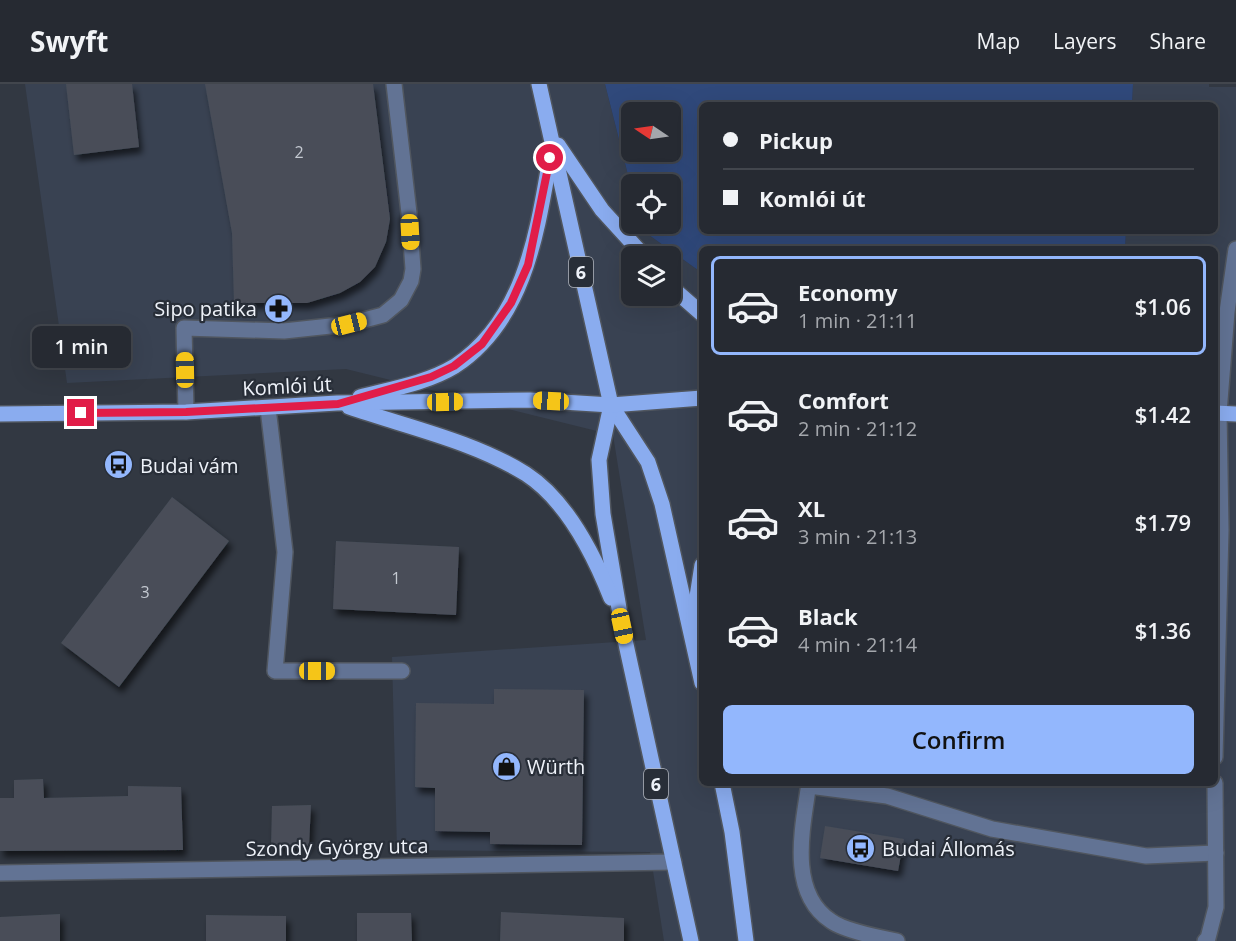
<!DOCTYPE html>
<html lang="en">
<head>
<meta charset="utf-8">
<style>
  :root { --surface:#262a32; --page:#32363e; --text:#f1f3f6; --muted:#a4a7ac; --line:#42464d; --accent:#93b7fd }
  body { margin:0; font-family:"Open Sans",sans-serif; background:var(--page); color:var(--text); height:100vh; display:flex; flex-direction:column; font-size:22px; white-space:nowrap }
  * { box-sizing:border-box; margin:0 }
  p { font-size:20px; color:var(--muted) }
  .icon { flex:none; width:33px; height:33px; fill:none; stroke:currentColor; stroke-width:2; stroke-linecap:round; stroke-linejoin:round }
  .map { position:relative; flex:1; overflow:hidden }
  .side { position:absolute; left:699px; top:162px; width:519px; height:540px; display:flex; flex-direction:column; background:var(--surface); border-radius:9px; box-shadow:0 6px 24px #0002,0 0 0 2px var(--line) }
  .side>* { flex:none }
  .top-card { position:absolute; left:699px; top:18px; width:519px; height:132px; border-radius:9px; box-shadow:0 6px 24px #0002,0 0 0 2px var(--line); display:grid; align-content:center; height:132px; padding:0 24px; background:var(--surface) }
  .needle { width:39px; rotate:283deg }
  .fabs { position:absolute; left:621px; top:18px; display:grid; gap:12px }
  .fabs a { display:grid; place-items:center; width:60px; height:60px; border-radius:9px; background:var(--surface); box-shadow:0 6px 24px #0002,0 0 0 2px var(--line); font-size:30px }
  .end { position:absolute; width:27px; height:27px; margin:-14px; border:8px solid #e11d48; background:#fff; box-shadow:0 0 0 3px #fff }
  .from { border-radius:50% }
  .bubble { position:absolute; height:42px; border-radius:9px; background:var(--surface); box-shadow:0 6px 24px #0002,0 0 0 2px var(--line); font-size:20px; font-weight:600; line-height:42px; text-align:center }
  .car { position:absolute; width:18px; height:36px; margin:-18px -9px; border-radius:8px; box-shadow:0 0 4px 2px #0007; background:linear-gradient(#f5c518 24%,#345 0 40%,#f5c518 0 76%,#345 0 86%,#f5c518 0) }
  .top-card b { display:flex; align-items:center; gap:21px; height:57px; font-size:22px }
  .top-card b+b { border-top:2px solid var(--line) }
  .top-card i { width:15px; height:15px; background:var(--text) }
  ul { padding:10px 0 0; list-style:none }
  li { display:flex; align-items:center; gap:18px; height:99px; margin:0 12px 9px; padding:0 12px; border:3px solid transparent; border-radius:9px }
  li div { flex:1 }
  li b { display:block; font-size:22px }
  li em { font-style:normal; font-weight:600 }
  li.current { border-color:var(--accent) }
  li>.icon { width:54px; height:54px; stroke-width:1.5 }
  .button { display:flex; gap:12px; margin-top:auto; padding:12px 24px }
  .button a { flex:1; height:69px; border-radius:9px; background:var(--accent); color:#111; font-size:24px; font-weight:600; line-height:69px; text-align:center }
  header { display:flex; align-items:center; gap:36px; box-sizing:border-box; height:84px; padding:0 30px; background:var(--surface); border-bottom:2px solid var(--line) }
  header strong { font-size:28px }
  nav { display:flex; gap:33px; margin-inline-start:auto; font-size:21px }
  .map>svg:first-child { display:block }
  .built { fill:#394252; fill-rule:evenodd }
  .green { fill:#30497b; fill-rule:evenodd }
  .building { fill:#484e59; filter:url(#shadow) }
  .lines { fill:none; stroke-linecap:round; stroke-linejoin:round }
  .minor-casing { stroke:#50565f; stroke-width:18 }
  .major-casing { stroke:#50565f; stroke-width:18 }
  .minor { stroke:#627394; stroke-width:15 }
  .major { stroke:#8aacef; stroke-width:15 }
  .route { stroke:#e11d48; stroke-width:8 }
  .labels { text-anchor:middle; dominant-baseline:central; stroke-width:4.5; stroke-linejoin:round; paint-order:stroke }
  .number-label { font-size:16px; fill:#c4c9d1 }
  .shield { fill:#282e38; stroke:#b3b7bf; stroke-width:1.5 }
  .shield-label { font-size:18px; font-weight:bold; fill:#eef2f9 }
  .poi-label { font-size:20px; fill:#eef2f9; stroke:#282e38; text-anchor:start }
  .street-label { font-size:20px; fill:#eef2f9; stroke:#282e38 }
</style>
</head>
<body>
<header>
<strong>Swyft</strong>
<nav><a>Map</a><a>Layers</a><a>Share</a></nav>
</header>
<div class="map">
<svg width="1236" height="857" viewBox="0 0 1236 857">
  <defs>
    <filter id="shadow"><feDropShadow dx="3.5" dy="6" stdDeviation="3" flood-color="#0009"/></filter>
  </defs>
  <rect width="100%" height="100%" fill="#323842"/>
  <path class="built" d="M 25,0 L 605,0 L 631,103 L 632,140 L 641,140 L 642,146 L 702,189 L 702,699 L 1215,699 L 1215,165 L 1125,165 L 1126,147 L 1215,147 L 1215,21 L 1132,21 L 1133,0 L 1209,0 L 1209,3 L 1236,3 L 1236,857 L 664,857 L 650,768 L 397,766 L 392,573 L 646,556 L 613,351 L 346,285 L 67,299 ZM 632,172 L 670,172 L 670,212 L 632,212 Z"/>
  <path class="green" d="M 605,0 L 1133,0 L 1132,21 L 702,21 L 702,147 L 1126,147 L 1125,165 L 702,165 L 702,189 L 642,146 L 641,140 L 670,140 L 670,100 L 632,100 L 631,103 ZM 632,28 L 670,28 L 670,68 L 632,68 Z"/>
  <g class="building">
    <polygon points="66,0 132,0 139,63 74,71"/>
    <polygon points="205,0 373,0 390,135 386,158 375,183 360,198 340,209 307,219 234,219 232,149"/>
    <polygon points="172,413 229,457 119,603 61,559"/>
    <polygon points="336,457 459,463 456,531 333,525"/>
    <polygon points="494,605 584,606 582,761 490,760 490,748 435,747 435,704 415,703 416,619 494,620"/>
    <polygon points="43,695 44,714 128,712 128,702 181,703 183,766 0,767 0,714 14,714 14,696"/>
    <polygon points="311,721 309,762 271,763 272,722"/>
    <polygon points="825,742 904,755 898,787 820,774"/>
    <polygon points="501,828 624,834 624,857 500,857"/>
    <polygon points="357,829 411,829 412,857 357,857"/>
    <polygon points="60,830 60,857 0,857 0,833"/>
    <polygon points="206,831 286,832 286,857 206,857"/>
  </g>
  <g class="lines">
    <defs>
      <g id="minor">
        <polyline points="268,324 285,468 275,587 402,587"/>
        <polyline points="186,328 184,244 284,247 349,240 383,231 401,216 411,197 413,185 409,129 394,0"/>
        <polyline points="1215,673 1221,446 1219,329 1227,228 1236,165"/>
        <path d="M 809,699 C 803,742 787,808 831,837 C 843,846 881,854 897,857"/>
        <polyline points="809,702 887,712 992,745 1146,772 1216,769"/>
        <polyline points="0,789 674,778"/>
        <polyline points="1205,857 1208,854 1216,823 1215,699"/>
      </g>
      <g id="major">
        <polyline points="539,0 611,321 648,378 662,420 702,599"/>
        <polyline points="558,61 602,126 644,172"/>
        <polyline points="670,202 702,230"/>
        <path d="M 360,313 C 391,305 427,299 455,282 C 528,234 538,141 552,63"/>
        <polyline points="611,321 599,376 603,430 622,542 691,857"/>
        <path d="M 349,323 C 407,343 473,357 526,390 C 566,416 594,471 611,514"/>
        <polyline points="1215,329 1236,330"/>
        <polyline points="0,330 186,328 337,319 530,316 611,321 702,314"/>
        <polyline points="693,538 702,481"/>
        <polyline points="722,699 732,748 746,857"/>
      </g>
    </defs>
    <use href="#minor" class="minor-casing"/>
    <use href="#major" class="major-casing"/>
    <use href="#minor" class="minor"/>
    <use href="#major" class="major"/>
  </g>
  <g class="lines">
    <polyline class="route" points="81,329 186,328 338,320 431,293 454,282 482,260 511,219 528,181 550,74"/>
  </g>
  <defs>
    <symbol id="pharmacy-disc" viewBox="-11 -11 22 22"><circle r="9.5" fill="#93b7fd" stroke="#282e38"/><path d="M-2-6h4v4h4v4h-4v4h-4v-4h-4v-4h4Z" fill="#111"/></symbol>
    <symbol id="bus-disc" viewBox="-11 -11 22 22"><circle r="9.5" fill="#93b7fd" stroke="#282e38"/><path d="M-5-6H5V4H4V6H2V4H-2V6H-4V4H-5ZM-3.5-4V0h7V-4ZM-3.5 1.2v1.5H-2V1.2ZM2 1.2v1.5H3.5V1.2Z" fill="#111"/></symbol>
    <symbol id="shop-disc" viewBox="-11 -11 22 22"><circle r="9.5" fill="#93b7fd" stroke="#282e38"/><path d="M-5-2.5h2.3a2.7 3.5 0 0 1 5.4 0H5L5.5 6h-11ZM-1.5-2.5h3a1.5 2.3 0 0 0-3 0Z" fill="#111"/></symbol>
  </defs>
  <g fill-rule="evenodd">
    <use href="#pharmacy-disc" x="262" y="208" width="33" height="33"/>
    <use href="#bus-disc" x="102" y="364" width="33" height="33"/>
    <use href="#shop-disc" x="490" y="666" width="33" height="33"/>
    <use href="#bus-disc" x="844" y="748" width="33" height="33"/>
  </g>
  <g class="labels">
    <g class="number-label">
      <text x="299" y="68">2</text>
      <text x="396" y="494">1</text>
      <text x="145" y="508">3</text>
    </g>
    <g class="shield">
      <rect x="569" y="173" width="24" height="30" rx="4.5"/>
      <rect x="644" y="685" width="24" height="30" rx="4.5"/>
    </g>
    <g class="shield-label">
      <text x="581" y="188">6</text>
      <text x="656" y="700">6</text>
    </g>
    <g class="poi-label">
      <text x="257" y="224" text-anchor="end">Sipo patika</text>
      <text x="140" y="381">Budai vám</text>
      <text x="527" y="682">Würth</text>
      <text x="882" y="764">Budai Állomás</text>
    </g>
    <g class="street-label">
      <text transform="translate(287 302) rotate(-3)">Komlói út</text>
      <text transform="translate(337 763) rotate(-1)">Szondy György utca</text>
    </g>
  </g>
</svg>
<div class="fabs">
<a><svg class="needle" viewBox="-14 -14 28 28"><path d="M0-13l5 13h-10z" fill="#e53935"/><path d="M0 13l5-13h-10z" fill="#a4a7ac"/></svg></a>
<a><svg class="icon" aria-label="locate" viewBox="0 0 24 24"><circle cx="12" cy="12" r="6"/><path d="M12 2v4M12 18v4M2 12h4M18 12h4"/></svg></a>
<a><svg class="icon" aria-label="layers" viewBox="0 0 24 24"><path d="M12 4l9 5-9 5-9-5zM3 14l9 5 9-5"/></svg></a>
</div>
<i class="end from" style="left:550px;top:74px"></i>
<i class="end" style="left:81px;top:329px"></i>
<div class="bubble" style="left:32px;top:242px;width:99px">1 min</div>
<i class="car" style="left:410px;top:148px;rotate:177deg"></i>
<i class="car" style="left:349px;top:240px;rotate:76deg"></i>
<i class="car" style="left:185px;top:286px;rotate:359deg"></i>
<i class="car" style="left:551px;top:317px;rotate:273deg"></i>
<i class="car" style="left:445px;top:318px;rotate:89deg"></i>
<i class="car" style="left:622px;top:542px;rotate:168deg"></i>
<i class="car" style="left:317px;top:587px;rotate:90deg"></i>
<div class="top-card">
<b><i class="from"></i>Pickup</b>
<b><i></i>Komlói út</b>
</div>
<section class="side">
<ul>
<li class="current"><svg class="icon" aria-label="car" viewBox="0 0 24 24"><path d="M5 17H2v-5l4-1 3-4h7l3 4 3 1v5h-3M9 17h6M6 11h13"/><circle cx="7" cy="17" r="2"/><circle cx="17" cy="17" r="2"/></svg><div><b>Economy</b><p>1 min · 21:11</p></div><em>$1.06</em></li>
<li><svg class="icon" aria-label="car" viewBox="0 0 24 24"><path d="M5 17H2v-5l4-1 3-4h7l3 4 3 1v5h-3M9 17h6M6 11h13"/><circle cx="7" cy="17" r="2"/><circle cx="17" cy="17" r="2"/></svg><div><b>Comfort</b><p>2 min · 21:12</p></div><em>$1.42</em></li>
<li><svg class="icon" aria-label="car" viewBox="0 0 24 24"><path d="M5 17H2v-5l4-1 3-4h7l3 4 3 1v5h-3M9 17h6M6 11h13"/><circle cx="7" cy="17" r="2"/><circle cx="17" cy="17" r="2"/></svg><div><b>XL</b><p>3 min · 21:13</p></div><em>$1.79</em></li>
<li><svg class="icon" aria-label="car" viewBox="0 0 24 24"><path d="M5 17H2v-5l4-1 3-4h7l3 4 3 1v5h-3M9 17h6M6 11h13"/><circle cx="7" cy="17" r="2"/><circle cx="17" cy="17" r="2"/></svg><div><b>Black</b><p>4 min · 21:14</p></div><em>$1.36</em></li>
</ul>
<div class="button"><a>Confirm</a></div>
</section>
</div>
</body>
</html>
